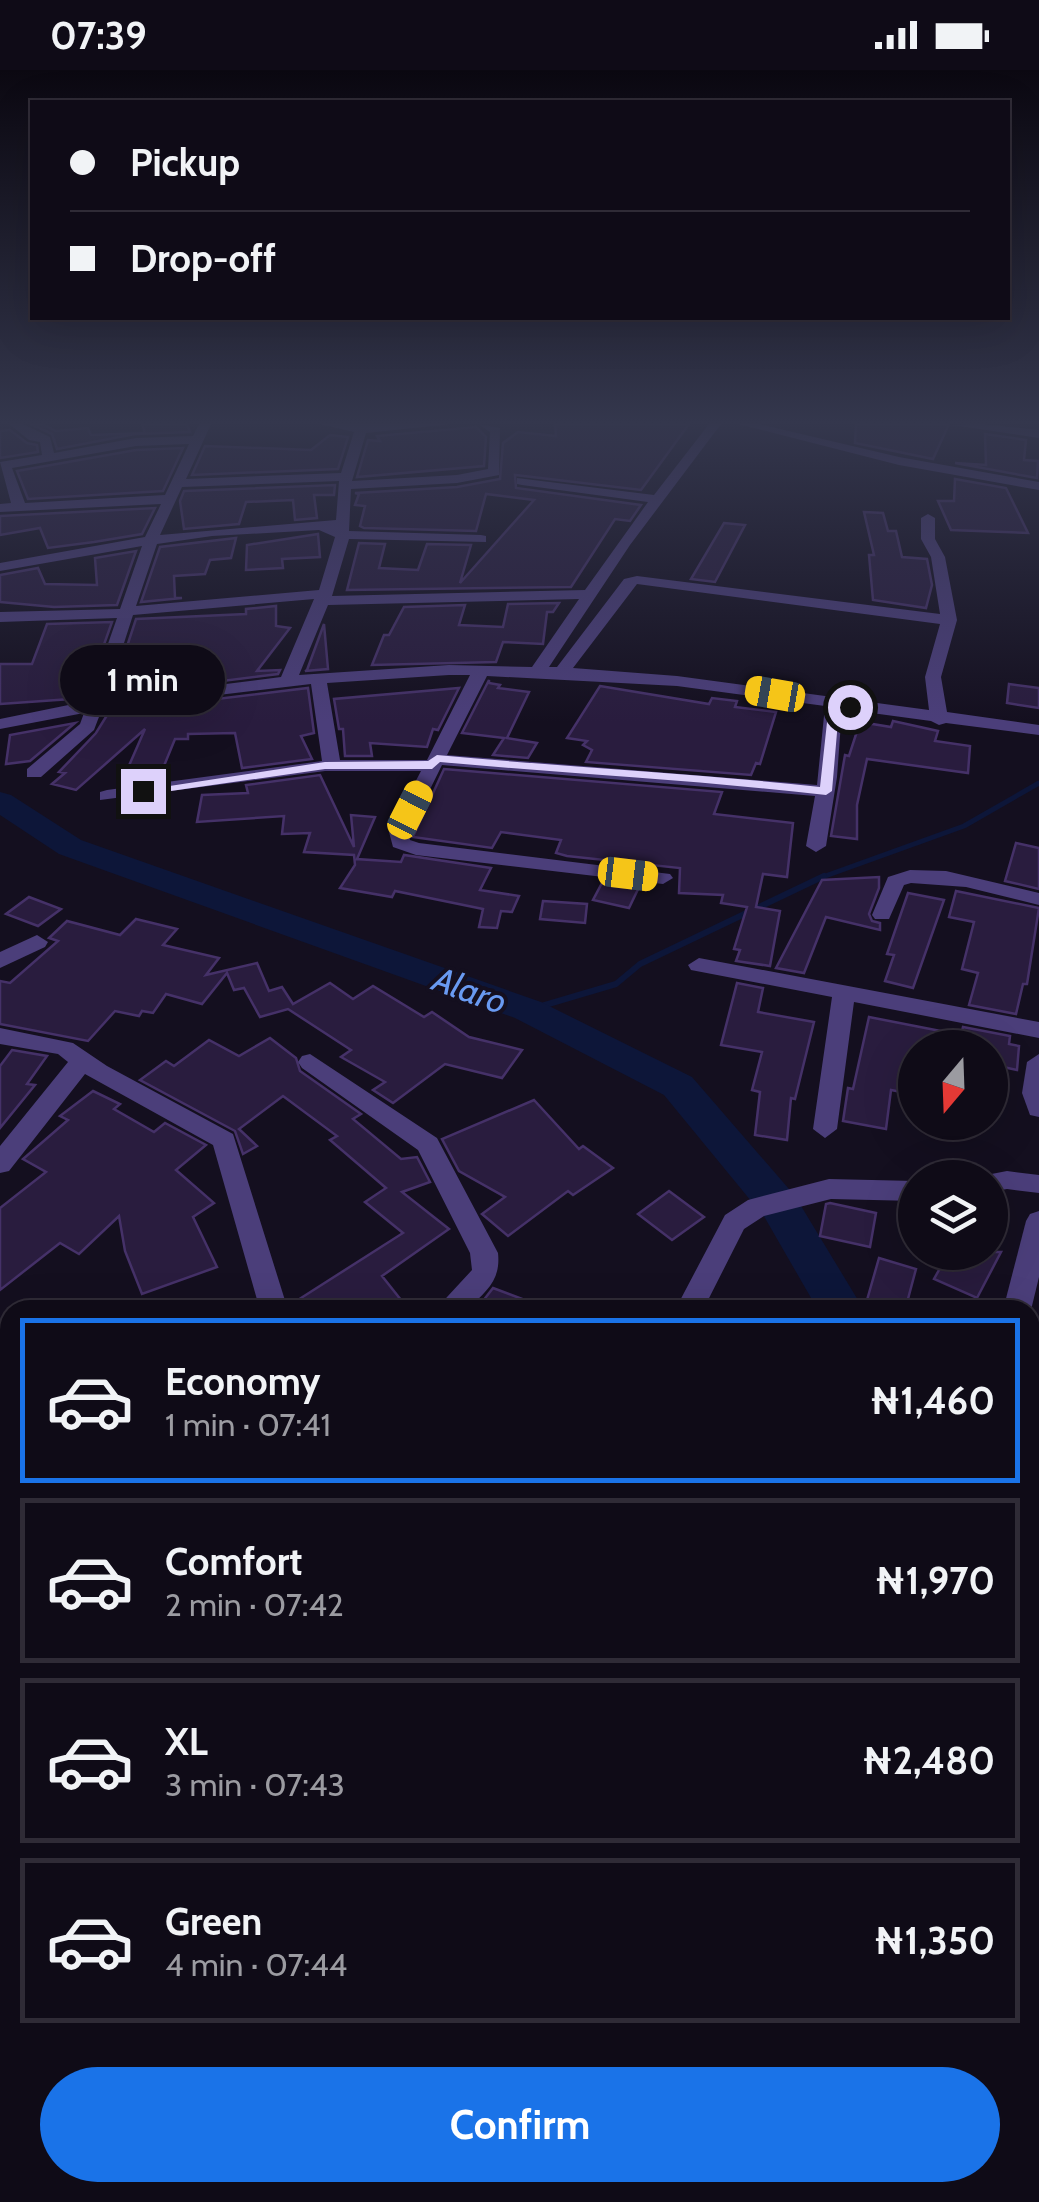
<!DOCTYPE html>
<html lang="en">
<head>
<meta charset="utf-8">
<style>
  :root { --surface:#0f0b17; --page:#1d1924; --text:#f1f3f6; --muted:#9b9ba1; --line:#2f2b36; --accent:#1a73e8 }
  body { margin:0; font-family:Cabin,sans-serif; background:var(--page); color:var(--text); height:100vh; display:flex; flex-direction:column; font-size:38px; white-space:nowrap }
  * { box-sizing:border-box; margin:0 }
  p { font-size:32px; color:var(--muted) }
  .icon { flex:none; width:55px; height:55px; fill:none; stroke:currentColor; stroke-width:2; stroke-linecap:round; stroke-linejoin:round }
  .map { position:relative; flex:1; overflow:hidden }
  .drawer { position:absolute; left:0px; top:1230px; width:1040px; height:902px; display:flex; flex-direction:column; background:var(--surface); border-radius:30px 30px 0 0; box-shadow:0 10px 40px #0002,0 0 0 2px var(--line) }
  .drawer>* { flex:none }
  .banner { position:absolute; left:30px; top:30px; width:980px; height:220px; border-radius:0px; box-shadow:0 10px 40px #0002,0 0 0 2px var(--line); display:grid; align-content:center; height:220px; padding:0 40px; background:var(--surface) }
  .needle { width:65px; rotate:199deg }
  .controls { position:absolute; left:898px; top:960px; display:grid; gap:20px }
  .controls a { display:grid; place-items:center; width:110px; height:110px; border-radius:50%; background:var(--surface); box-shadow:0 10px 40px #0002,0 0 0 2px var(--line); font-size:50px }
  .end { position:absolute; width:45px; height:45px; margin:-22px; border:12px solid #ddd1fb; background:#111; box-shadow:0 0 0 5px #111 }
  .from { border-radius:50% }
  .bubble { position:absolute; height:70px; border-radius:35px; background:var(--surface); box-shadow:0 10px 40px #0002,0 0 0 2px var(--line); font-size:32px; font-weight:700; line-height:70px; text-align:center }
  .car { position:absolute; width:30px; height:60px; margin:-30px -15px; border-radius:12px; box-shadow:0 0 8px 2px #0007; background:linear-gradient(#f5c518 24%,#345 0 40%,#f5c518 0 76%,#345 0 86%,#f5c518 0) }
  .banner b { display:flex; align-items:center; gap:35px; height:95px; font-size:38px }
  .banner b+b { border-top:2px solid var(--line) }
  .banner i { width:25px; height:25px; background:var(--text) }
  ul { padding:18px 0 0; list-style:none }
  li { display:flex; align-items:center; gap:30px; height:165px; margin:0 20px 15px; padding:0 20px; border:5px solid var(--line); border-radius:0px }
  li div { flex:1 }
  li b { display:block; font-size:38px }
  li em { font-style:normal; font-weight:700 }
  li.on { border-color:var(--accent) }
  li>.icon { width:90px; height:90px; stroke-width:1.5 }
  .action { display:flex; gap:20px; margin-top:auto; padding:20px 40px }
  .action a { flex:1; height:115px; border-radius:60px; background:var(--accent); color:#fff; font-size:40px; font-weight:700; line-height:115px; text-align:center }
  .status { display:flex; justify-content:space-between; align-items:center; height:70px; padding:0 50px; background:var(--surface); direction:ltr }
  .status svg { height:28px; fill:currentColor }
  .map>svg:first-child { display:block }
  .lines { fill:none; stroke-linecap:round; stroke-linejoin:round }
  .stream-far1 { stroke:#0d1639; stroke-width:5 }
  .stream { stroke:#0d1639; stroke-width:6 }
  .river { fill:#0d1639; fill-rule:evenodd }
  .building { fill:#291c3e; stroke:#453168; stroke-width:2.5 }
  .minor { fill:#4b3e7a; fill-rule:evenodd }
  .route { fill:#ddd1fb }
  .labels { text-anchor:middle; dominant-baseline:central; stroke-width:8; stroke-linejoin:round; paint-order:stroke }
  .water-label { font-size:35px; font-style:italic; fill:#699af1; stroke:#140f1f }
</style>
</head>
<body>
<div class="status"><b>07:39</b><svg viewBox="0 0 49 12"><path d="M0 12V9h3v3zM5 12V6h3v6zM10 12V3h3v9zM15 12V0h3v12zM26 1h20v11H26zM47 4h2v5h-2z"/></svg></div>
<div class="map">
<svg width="1039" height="2132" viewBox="0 0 1039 2132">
  <rect width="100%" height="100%" fill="#140f1f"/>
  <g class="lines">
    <polyline class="stream-far1" points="817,809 964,756 1039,713"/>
    <polyline class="stream" points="528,940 616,914 640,894 824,806"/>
    <g class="river">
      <polygon points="0,722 11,725 81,770 541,932 692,1007 795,1126 864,1240 818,1240 765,1148 664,1025 515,948 59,784 0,745"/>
      <polygon points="1030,1401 1039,1404 1039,1451 1030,1447"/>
    </g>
  </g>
  <g class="building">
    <polygon points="42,354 56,361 88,358 91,365 145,363 142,354 187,354 190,362 135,364 57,379 52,364 33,355"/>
    <polygon points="555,354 689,354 641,420 515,405 516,418 641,435 630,451 615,449 571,517 347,520 359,473 385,474 379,498 418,500 427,474 471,475 460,513 534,430 486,424 476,461 364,458 360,456 365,436 355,435 359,424 355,423 457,417 500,409 503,373 518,362 556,366"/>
    <polygon points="856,354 949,354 933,389 855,373"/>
    <polygon points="476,357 486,367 484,396 357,407 368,370 380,371 377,366"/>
    <polygon points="10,360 27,373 37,375 38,382 0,388 0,361"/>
    <polygon points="985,364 1026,370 1024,390 1038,391 1037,408 955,393 986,395"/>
    <polygon points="330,365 348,367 338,399 192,405 205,376 311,380"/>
    <polygon points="183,378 163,421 28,429 17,401 136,380"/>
    <polygon points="955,409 1006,418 1028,463 951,460 938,431 954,431"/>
    <polygon points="335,415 334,425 314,425 317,448 295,450 293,430 246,432 239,454 184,459 180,431 184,421"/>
    <polygon points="155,438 142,464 94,472 48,478 40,458 0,465 0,446"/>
    <polygon points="864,442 883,443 888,461 896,461 902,487 927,489 932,515 926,538 873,530 869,485 874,485"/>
    <polygon points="724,453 745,455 715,512 691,509"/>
    <polygon points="318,464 320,487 282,489 283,498 246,500 247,475"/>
    <polygon points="236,468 231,488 210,490 205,504 174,506 175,528 182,528 141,532 160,477"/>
    <polygon points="136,481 117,535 54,537 0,532 0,505 38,498 45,514 97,515 95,488"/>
    <polygon points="559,533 553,542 547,542 543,574 503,572 496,592 372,595 384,565 389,565 404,537 465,535 459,555 503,557 508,534"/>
    <polygon points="276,536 276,556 290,558 257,601 280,600 278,604 111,625 136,549 246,544 246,539"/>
    <polygon points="112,552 85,628 0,634 0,594 32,594 47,554"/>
    <polygon points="324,554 328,599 305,601 307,600"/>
    <polygon points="489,610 489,613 500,615 498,618 529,622 507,668 537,673 528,688 493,685 504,668 462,663"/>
    <polygon points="1009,614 1039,618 1039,638 1007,633"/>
    <polygon points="600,616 709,634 712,628 737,631 735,637 776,642 760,694 756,693 751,705 586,692 592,680 583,675 587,671 567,668"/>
    <polygon points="308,618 314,663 301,666 312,689 242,698 235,663 188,664 188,669 175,669 159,708 124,707 145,659 76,720 52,714 65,703 59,702 96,663 109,642"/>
    <polygon points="459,618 438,660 433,659 427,677 370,673 372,686 345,686 343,659 339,659 334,629"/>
    <polygon points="893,651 938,661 935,671 970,676 968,703 867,689 857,735 857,769 831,766 845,685 849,686 860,652 891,657"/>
    <polygon points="75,653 30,691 6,694 10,665"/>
    <polygon points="444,699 722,722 714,744 793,753 787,807 763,804 756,837 780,841 770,896 736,891 740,880 734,879 747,837 721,833 723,825 679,823 680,798 567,786 556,783 561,770 501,762 492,778 413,767"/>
    <polygon points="320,705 354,777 351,745 375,747 357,789 401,792 404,785 491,798 480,820 519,826 512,842 501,841 497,858 479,857 483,839 395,821 392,827 340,818 355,795 354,785 304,782 310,763 282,764 284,746 197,752 202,725 248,723 246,715"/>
    <polygon points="1016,773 1039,778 1039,819 1005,811"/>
    <polygon points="879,807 879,818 869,844 872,851 880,853 880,860 826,847 804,903 776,898 822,810"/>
    <polygon points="603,811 640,815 629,838 593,830"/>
    <polygon points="956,821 1039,838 1027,914 1023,914 1016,944 969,935 978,903 962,899 974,852 949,847"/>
    <polygon points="908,823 944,830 913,918 885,911 894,885 887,884"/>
    <polygon points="29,827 61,839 38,856 6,844"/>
    <polygon points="543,831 587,834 585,853 540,849"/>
    <polygon points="136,849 177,859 163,875 219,888 206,905 257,893 269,921 282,917 293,934 330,913 353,929 373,916 424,947 432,942 469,967 522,980 502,1008 445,994 393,1033 373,1020 385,1012 341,987 351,980 288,939 260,947 244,918 234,920 227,903 202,934 166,924 153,943 142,941 139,946 115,941 88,971 0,954 0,911 10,913 58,871 49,868 67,851 120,865"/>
    <polygon points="737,913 763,918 758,942 814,952 795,1029 791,1028 787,1070 755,1065 760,1022 752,1020 762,982 721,975"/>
    <polygon points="869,947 961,965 963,957 1010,966 1009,974 1019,976 1017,1000 1003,997 997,1022 990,1021 990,978 915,978 912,1024 891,1020 886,1059 843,1051 848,1018 853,1019"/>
    <polygon points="270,968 296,988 300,1001 361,1044 353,1049 401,1089 417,1087 430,1112 402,1122 449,1159 382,1206 409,1240 291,1240 290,1235 403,1163 365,1132 386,1118 330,1070 337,1066 283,1026 239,1059 257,1076 243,1084 235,1061 140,1010 166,991 174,996 209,970 239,986"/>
    <polygon points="12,980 47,986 27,1014 35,1015 0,1058 0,996"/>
    <polygon points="93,1021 120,1034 114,1039 154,1062 165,1053 206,1075 176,1100 214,1133 193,1147 217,1197 142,1224 125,1181 119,1146 79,1184 60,1173 0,1220 0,1138 46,1102 23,1089 68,1050 60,1046"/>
    <polygon points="534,1030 579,1079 583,1076 613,1098 573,1125 568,1121 508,1166 482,1144 505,1127 459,1101 442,1069"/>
    <polygon points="669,1121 704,1147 672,1170 638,1144"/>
    <polygon points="830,1133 876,1143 870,1177 820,1166 826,1134"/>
    <polygon points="949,1182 1001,1182 977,1228 934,1209"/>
    <polygon points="879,1188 916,1199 905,1240 867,1230"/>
    <polygon points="493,1218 546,1238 545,1240 476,1240"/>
  </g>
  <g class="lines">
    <g class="minor">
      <path d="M 9,354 L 23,354 L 50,367 L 54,383 L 136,368 L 193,366 L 199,354 L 211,354 L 186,409 L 341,403 L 354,362 L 320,354 L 452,354 L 366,363 L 352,411 L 457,405 L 488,399 L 490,362 L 478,354 L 500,358 L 499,405 L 457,413 L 351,419 L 349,461 L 481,465 L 486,466 L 486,472 L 349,469 L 332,526 L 585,520 L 648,432 L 522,415 L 517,414 L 517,408 L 654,425 L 709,354 L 721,354 L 630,475 L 549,597 L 557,597 L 624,509 L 637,506 L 940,544 L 931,487 L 921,469 L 921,448 L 928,444 L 935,448 L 935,469 L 945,487 L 957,550 L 941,607 L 947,642 L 1039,655 L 1039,665 L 946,653 L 939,655 L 931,651 L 842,639 L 837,707 L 826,776 L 816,782 L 806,776 L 815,726 L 442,695 L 409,762 L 410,770 L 419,773 L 670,804 L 673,808 L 663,814 L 416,785 L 393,777 L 389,762 L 421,701 L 325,701 L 100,730 L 100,722 L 107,720 L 322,691 L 311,614 L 102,639 L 94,660 L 41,707 L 27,707 L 27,699 L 80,654 L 84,643 L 0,659 L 0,649 L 88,631 L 117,548 L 0,552 L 0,542 L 120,539 L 142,476 L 0,501 L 0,493 L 145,467 L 161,434 L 0,442 L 0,434 L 11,433 L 0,392 L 42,385 L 40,372 L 29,370 ZM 189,374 L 165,425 L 25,433 L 12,398 L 136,376 ZM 339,411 L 336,450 L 160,465 L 182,417 ZM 319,460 L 335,467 L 319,520 L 136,536 L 157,474 L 212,466 ZM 637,514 L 940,554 L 925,607 L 929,640 L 677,606 L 573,598 ZM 314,529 L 281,607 L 106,629 L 133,545 ZM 579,529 L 532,597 L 449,595 L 299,605 L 328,535 ZM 449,605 L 470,605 L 427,690 L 340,690 L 327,613 ZM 487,606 L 677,616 L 825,636 L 817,715 L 447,685 Z"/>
      <polygon points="738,354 759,354 899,387 1039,412 1039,420 899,395"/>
      <polygon points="981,354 1039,360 1039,368 952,355"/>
      <polygon points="910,800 946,801 1039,823 1039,835 966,817 911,813 904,815 889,849 875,849 872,845 888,807"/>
      <polygon points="37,865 48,872 45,877 0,898 0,882"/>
      <polygon points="699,888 1039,952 1039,968 854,932 837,1059 825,1068 813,1059 832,927 691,900 688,895"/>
      <polygon points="0,958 73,973 107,996 233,1064 288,1240 260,1240 213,1075 85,1004 9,1101 0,1103 0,1076 68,992 58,984 0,974"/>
      <path d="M 310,984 L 437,1068 L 498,1183 C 501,1211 486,1221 467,1240 L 435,1240 L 472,1200 L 470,1183 L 418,1080 L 302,998 L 298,992 L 302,986 Z"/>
      <polygon points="1039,984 1039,1047 1030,1045 1022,1023 1027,992"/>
      <polygon points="1007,1101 1039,1105 1039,1123 1007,1119 990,1122 990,1108 981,1106"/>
      <polygon points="829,1109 915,1111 915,1131 831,1129 764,1146 744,1159 703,1240 675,1240 725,1145 748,1130"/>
      <polygon points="1039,1141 1039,1207 1031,1240 1003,1240 1026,1151 1030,1144"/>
      <polygon points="5,1278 10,1280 10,1358 0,1354 0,1280"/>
      <polygon points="10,1453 10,1483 0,1487 0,1457"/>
      <rect x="200" y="2122" width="44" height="10"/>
    </g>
  </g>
  <linearGradient id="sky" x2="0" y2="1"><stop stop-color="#0b0811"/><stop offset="0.54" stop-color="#34374d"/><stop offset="1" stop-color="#34374d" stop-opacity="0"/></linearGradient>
  <rect width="1039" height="652" fill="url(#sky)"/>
  <path class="route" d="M 834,631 L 855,637 L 839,639 L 832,721 L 826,725 C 697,710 569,704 440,692 L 432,699 L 325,699 L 143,725 L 137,721 L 325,692 L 428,691 L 437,685 C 565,697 692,703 820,717 L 829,634 Z"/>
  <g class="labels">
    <g class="water-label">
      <text transform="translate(470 920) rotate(20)">Alaro</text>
    </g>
  </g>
</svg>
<div class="controls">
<a><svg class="needle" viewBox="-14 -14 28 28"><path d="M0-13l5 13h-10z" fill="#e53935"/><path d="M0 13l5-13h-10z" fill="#9b9ba1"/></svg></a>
<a><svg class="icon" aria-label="layers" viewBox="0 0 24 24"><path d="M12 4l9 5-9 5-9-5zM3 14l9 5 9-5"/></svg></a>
</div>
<i class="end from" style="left:850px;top:637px"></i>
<i class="end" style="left:143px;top:721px"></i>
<div class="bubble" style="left:60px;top:575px;width:165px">1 min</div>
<i class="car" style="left:775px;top:624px;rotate:280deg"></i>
<i class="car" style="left:410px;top:740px;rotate:27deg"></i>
<i class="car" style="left:628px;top:804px;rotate:97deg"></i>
<div class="banner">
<b><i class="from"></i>Pickup</b>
<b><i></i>Drop-off</b>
</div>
<section class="drawer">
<ul>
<li class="on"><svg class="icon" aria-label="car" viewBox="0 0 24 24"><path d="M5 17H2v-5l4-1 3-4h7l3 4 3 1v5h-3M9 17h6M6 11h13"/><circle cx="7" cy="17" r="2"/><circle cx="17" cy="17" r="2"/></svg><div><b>Economy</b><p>1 min · 07:41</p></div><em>₦1,460</em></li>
<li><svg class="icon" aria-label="car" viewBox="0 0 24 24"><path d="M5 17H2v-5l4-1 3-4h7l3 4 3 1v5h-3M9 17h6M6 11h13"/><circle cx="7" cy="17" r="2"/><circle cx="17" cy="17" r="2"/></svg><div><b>Comfort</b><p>2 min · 07:42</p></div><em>₦1,970</em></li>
<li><svg class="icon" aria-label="car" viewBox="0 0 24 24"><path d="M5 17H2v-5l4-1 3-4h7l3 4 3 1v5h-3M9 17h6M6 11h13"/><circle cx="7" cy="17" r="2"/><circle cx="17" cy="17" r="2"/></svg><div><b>XL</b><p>3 min · 07:43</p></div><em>₦2,480</em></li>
<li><svg class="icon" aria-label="car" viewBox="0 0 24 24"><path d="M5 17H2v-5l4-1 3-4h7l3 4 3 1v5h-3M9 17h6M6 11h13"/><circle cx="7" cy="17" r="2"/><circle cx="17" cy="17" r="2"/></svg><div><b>Green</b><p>4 min · 07:44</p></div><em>₦1,350</em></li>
</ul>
<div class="action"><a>Confirm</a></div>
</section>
</div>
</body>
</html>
